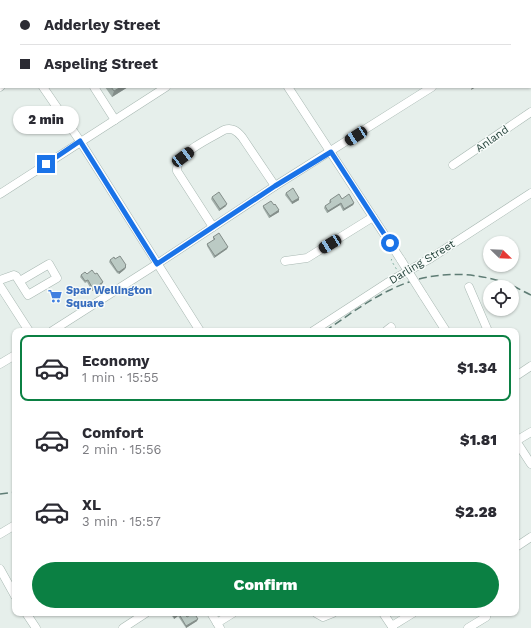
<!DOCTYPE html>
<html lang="en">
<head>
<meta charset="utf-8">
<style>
  :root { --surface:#fff; --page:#f7f7f7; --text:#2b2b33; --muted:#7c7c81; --line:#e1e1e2; --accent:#0b8043 }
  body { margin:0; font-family:"Work Sans",sans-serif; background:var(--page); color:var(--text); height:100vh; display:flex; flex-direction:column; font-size:15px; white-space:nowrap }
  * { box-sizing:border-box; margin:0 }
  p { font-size:13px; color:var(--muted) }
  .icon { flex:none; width:22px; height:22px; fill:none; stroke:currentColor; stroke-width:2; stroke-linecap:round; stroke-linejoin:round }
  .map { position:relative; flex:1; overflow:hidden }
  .panel { position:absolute; left:12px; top:328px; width:507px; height:288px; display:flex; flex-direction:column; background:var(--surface); border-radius:8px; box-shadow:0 1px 3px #0004 }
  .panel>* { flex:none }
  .guide { position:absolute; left:0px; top:0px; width:531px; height:88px; box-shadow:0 1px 3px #0004; display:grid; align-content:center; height:88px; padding:0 20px; background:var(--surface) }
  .needle { width:26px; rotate:113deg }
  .buttons { position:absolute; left:483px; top:236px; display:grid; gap:8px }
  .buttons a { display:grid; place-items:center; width:36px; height:36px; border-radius:50%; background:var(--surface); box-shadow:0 1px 3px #0004; font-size:20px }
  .end { position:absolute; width:18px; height:18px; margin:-9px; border:5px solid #1a73e8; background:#fff; box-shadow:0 0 0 2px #fff }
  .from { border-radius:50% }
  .bubble { position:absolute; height:28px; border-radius:14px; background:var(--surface); box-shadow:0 1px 3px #0004; font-size:13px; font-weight:800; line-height:28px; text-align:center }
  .car { position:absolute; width:12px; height:24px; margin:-12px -6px; border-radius:5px; box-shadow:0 0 3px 1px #0007; background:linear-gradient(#222 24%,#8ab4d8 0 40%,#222 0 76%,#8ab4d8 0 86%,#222 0) }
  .guide b { display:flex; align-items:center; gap:14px; height:38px; font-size:15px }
  .guide b+b { border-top:1px solid var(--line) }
  .guide i { width:10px; height:10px; background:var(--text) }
  ul { padding:7px 0 0; list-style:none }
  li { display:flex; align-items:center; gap:12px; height:66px; margin:0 8px 6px; padding:0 12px; border:2px solid transparent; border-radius:8px }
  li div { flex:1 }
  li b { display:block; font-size:15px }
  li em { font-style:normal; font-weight:800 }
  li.current { border-color:var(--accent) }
  li>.icon { width:36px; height:36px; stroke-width:1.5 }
  .button { display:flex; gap:8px; margin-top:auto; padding:8px 20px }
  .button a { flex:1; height:46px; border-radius:24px; background:var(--accent); color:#fff; font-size:16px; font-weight:800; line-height:46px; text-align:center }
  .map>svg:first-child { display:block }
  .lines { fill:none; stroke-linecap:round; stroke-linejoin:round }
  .minor-casing { stroke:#a8b8b2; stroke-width:9 }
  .path { stroke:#86b3a5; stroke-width:1; stroke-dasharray:2 3; stroke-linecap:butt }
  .minor { stroke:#fff; stroke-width:8 }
  .rail { stroke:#5f7d75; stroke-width:1.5; stroke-dasharray:8 4; stroke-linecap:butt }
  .minor-bridge-casing { stroke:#a8b8b2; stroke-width:9; stroke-linecap:butt }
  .minor-bridge { stroke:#fff; stroke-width:8 }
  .wall { fill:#a1aea9 }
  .shaded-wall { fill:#838d89 }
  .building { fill:#bbcac4; stroke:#838d89 }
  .route { stroke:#1a73e8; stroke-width:5 }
  .labels { text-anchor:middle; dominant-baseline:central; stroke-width:3; stroke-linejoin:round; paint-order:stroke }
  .street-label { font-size:11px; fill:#24423a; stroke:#f7fbf9 }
  .shop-label { font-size:11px; font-weight:bold; fill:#366cbe; stroke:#f7fbf9; text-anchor:start }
</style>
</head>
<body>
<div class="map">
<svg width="531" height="628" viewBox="0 0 531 628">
  <rect width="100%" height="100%" fill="#e6efeb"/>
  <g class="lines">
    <defs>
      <g id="minor">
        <polyline points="213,0 213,1"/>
        <polyline points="514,0 515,1"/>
        <polyline points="126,1 128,0"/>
        <polyline points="299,1 300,0"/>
        <polyline points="376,1 377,0"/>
        <polyline points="0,20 1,22"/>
        <polyline points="530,22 531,24"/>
        <polyline points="0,87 1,86"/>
        <polyline points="43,87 80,141 200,331"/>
        <polyline points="94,87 115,120"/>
        <polyline points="288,87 401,260"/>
        <polyline points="453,165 531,112"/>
        <polyline points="0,194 166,87"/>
        <path d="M 213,227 L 177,171 C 177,168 177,165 179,162 C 186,149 212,137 224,130 C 232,127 237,131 242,137 L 275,186"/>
        <polyline points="285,261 307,258 373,217"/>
        <polyline points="0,280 14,275 16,276 28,295 57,278 49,264 20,281"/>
        <polyline points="0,286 29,331"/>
        <polyline points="469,287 488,331"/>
        <polyline points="423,295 446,331"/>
        <polyline points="52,331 157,264 275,186 432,87"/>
        <polyline points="313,331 387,283 431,258 531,193"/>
        <polyline points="386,331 391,327"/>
        <polyline points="0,364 15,355"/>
        <polyline points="516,376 531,366"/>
        <polyline points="516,441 531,464"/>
        <polyline points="516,441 531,432"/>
        <polyline points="0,534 15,525"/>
        <polyline points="516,547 531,537"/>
        <polyline points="0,569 15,596"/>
        <polyline points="26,613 36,628"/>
        <polyline points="211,613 220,628"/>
        <polyline points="316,613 323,617 333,613"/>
        <polyline points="383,613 393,628"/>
        <polyline points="217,623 233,613"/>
        <polyline points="392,626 413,613"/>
        <polyline points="123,628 146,613"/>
        <polyline points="468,628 486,617"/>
      </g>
    </defs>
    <use href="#minor" class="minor-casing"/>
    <polyline class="path" points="392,259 391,260 397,270"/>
    <use href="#minor" class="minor"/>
    <g class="rail">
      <path d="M 325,331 C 346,317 367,301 390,290 C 425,272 466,270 503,282 C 513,285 522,291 531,295"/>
      <polyline points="0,494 15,492"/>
    </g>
    <defs>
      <polyline id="minor-bridge" points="401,260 423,295"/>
    </defs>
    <use href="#minor-bridge" class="minor-bridge-casing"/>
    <use href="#minor-bridge" class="minor-bridge"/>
  </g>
  <g class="wall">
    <polygon points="315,0 330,0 328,1 314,1"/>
    <rect x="433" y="0" width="36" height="1"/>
    <polygon points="530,45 531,47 531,65 530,66"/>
    <polygon points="105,87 128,87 112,97"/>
    <polygon points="286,193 299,200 292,204 285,195"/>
    <polygon points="212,197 226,206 219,211 211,199"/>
    <polygon points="342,199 354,203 353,205 343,211 340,205 327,213 324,208 325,206 330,203 329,202 330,200"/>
    <polygon points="274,205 279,210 279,212 269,218 263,208 263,206"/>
    <polygon points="213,237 227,249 214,258 207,246 207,244 214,240 213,239"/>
    <polygon points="115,259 126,267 125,269 119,274 117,273 109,262 110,260"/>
    <polygon points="87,274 95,274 102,284 92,291 87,282 85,283 80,277 81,275"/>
    <polygon points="170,613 184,613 187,617 197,621 186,628 178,616 174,619"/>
  </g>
  <g class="shaded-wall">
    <polygon points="95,0 101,0 100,1 93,1"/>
    <polygon points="321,0 330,0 328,1 320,1"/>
    <polygon points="121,87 128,87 112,97 114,91"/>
    <polygon points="472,87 476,87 471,90"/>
    <polygon points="299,198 299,200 292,204 292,202"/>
    <polygon points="341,203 340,205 327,213 328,211"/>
    <polygon points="354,203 353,205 343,211 344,209"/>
    <polygon points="227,204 226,206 219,211 220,209"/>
    <polygon points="279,210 279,212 269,218 270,216"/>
    <polygon points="228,247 227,249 214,258 215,256"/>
    <polygon points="126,267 125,269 119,274 119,272"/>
    <polygon points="103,282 102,284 92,291 93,289"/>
    <polygon points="179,614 178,616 174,619 174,617"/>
    <polygon points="198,619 197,621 186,628 186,626"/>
  </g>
  <g class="building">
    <polygon points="14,0 95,0 93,1 13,1"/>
    <rect x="443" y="0" width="26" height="1"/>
    <polygon points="530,45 531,47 531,58 530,57"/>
    <polygon points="111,87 121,87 114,91"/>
    <polygon points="293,188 299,198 292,202 286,193"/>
    <polygon points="219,192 227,204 220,209 212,197"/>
    <polygon points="339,194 342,199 349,194 354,203 344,209 341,203 328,211 325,206 331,202 330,200"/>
    <polygon points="271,201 274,205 275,204 279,210 270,216 263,206"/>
    <polygon points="219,233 228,247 215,256 207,244 215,239 213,237"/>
    <polygon points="120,256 126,265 125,266 126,267 119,272 117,271 110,260 114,257 115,259"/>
    <polygon points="92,270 95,274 97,273 103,282 93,289 88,280 85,281 81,275 85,272 87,274"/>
    <polygon points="172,613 184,613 187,617 194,613 198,619 186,626 179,614 174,617"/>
  </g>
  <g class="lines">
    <polyline class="route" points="46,164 80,141 157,264 275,186 331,152 390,243"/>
  </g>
  <defs>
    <symbol id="supermarket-bare" viewBox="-9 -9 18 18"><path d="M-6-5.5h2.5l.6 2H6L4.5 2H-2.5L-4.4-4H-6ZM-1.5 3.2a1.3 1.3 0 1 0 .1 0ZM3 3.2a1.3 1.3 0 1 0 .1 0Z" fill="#3f7fe0" stroke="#f7fbf9" stroke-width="2.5" paint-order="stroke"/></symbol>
  </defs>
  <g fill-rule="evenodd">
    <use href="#supermarket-bare" x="45" y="286" width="20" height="20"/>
  </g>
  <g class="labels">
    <g class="street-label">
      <text transform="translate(492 139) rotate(-35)">Anland</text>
      <text transform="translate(422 262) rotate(-31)">Darling Street</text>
    </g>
    <g class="shop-label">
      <text x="66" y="290">Spar Wellington<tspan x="66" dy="13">Square</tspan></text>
    </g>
  </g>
</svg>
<div class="buttons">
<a><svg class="needle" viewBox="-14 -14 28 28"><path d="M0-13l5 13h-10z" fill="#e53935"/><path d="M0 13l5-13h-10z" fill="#7c7c81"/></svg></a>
<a><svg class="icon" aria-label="locate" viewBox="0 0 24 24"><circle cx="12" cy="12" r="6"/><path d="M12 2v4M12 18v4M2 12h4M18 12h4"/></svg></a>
</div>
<i class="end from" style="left:390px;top:243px"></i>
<i class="end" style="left:46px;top:164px"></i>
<div class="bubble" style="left:13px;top:106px;width:66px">2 min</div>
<i class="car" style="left:356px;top:136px;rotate:237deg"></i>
<i class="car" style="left:183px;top:157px;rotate:53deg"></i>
<i class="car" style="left:330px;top:244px;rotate:239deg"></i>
<div class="guide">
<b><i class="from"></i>Adderley Street</b>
<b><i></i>Aspeling Street</b>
</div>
<section class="panel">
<ul>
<li class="current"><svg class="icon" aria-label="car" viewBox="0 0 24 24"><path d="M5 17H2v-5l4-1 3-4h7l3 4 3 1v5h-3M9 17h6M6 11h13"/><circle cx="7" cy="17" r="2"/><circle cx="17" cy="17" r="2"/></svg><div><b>Economy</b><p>1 min · 15:55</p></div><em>$1.34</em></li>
<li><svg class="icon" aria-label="car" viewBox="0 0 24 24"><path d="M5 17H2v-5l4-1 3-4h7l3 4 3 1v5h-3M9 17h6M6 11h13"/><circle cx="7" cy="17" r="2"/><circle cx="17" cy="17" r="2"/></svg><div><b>Comfort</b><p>2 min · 15:56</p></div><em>$1.81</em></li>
<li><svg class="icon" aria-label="car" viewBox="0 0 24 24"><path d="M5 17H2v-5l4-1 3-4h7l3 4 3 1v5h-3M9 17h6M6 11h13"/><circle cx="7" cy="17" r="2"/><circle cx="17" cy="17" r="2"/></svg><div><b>XL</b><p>3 min · 15:57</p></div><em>$2.28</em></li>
</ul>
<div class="button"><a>Confirm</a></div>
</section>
</div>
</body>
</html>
